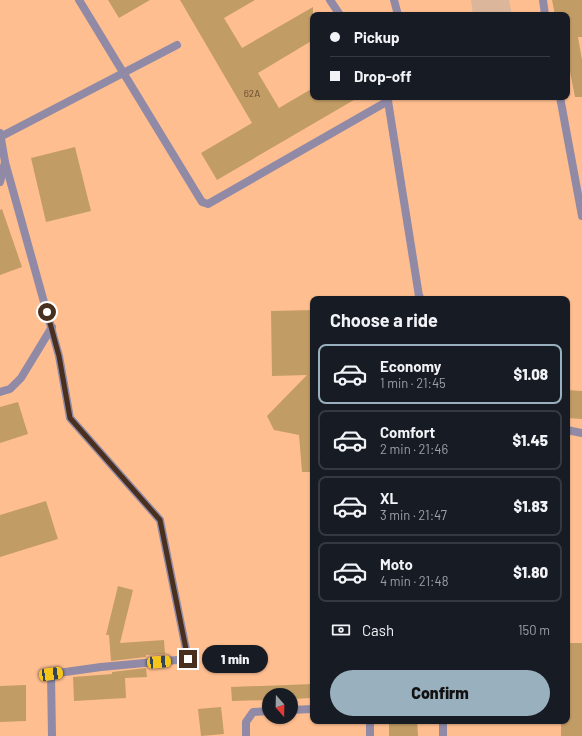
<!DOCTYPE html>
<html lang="en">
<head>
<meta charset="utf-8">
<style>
  :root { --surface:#171b24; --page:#20242c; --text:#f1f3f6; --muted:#9ea1a6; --line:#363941; --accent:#99b0bf }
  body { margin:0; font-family:Barlow,sans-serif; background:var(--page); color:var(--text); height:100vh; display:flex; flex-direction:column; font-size:15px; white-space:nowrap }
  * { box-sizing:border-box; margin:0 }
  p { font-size:13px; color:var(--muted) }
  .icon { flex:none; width:22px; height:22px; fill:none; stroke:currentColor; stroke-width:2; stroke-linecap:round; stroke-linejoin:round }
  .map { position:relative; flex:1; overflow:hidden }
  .details { position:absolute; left:310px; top:296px; width:260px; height:428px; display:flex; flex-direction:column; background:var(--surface); border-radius:8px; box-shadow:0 1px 3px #0004 }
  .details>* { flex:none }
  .top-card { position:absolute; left:310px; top:12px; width:260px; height:88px; border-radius:8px; box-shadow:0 1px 3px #0004; display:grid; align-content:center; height:88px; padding:0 20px; background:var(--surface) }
  .needle { width:26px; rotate:160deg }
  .fabs { position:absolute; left:262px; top:688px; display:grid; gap:8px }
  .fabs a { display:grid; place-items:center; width:36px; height:36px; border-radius:50%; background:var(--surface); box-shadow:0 1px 3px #0004; font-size:20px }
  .end { position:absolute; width:18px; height:18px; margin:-9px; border:5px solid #492f1d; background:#fff; box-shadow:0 0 0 2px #fff }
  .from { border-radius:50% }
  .bubble { position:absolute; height:28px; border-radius:14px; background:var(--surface); box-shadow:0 1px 3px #0004; font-size:13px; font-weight:800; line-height:28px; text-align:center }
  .car { position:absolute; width:12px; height:24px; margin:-12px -6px; border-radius:5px; box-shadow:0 0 3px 1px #0007; background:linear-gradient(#f5c518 24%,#345 0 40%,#f5c518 0 76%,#345 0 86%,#f5c518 0) }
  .top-card b { display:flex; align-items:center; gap:14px; height:38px; font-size:15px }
  .top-card b+b { border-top:1px solid var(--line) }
  .top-card i { width:10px; height:10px; background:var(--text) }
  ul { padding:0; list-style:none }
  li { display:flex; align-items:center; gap:12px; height:60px; margin:0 8px 6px; padding:0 12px; border:2px solid var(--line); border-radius:8px }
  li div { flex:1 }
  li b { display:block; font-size:15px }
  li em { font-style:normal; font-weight:800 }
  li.on { border-color:var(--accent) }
  li>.icon { width:36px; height:36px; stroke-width:1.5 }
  h2 { padding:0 20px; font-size:18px; line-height:48px }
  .pay { display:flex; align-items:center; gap:10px; height:44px; padding:0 20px; font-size:15px }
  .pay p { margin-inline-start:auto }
  .button { display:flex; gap:8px; margin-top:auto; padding:8px 20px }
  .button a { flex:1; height:46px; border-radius:24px; background:var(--accent); color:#111; font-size:16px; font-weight:800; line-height:46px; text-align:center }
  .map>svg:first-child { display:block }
  .green { fill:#dcb69b }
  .building { fill:#c29c65 }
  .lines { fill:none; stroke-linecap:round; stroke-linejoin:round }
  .service { stroke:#918aa6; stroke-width:8 }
  .minor { stroke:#918aa6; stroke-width:8 }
  .route { stroke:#492f1d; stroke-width:5 }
  .labels { text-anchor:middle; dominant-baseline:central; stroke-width:3.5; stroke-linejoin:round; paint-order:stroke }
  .number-label { font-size:10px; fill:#674a2f }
</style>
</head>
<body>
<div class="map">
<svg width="582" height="736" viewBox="0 0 582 736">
  <rect width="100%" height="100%" fill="#ffbe90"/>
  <polygon class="green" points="471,0 509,0 512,15 473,15"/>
  <g class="building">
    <polygon points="108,0 150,0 119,18"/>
    <polygon points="180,0 255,0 224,18 242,48 313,7 313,40 258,73 279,108 313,88 313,97 359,97 217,180 201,153 252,123"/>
    <polygon points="552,0 582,0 582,37 578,37 582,60 582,97 575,97 567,56 567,15 555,15"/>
    <polygon points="75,147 91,211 46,222 31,158"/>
    <polygon points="2,209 22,267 0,275 0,210"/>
    <polygon points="313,310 313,472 302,472 299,435 274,430 267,416 307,375 272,376 271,311"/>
    <polygon points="567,390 582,391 582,419 567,418"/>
    <polygon points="18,402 28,434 0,443 0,407"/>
    <polygon points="46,501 58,539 0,557 0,515"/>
    <polygon points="118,586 133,590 120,643 164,640 165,654 146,655 146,657 111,661 109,635 106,635"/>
    <polygon points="567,643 582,643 582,736 561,736 561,721 567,721"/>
    <polygon points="146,668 147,677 125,678 126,698 74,701 73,677 112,674 112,672"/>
    <polygon points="313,684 313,698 291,699 291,695 269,695 269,700 232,701 231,687"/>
    <polygon points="26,685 26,721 0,722 0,686"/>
    <polygon points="221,707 224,734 201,736 198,709"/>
    <polygon points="389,721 417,721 418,736 389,736"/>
  </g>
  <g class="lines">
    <g class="service">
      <polyline points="79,0 202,202 208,204 388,101"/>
      <polyline points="330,0 340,15"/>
      <polyline points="394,0 398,15"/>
      <polyline points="387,98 388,101 419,296"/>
      <polyline points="2,136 177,45"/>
      <polyline points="0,392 10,389 21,378 52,327"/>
      <polyline points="291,710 313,709"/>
      <polyline points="370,721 370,736"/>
      <polyline points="246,736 246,722 253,712 269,711"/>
    </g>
    <g class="minor">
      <polyline points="543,0 545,15"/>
      <polyline points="560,97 582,216"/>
      <polyline points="0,133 5,162 0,182"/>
      <polyline points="5,162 59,356 70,418 160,520 188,659 101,667 51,674 52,736"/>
      <polyline points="419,296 421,299"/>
      <polyline points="567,430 582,433"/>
      <polyline points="443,721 443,736"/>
    </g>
  </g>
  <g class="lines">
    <polyline class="route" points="47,312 59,356 70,418 160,520 188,659"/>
  </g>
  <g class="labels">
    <g class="number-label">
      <text x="252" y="93">62A</text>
    </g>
  </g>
</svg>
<div class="fabs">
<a><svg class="needle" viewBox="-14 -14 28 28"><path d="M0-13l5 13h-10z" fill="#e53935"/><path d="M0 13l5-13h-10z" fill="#9ea1a6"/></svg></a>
</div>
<i class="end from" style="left:47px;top:312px"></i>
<i class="end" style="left:188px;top:659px"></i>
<div class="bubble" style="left:202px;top:645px;width:66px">1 min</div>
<i class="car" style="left:159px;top:662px;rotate:85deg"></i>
<i class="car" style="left:51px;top:674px;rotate:82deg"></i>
<div class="top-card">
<b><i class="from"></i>Pickup</b>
<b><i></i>Drop-off</b>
</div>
<section class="details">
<h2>Choose a ride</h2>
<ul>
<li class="on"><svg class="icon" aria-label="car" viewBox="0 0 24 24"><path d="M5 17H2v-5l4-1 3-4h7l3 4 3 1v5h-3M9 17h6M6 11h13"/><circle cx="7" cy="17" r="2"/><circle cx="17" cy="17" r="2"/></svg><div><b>Economy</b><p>1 min · 21:45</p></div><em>$1.08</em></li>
<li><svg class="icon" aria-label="car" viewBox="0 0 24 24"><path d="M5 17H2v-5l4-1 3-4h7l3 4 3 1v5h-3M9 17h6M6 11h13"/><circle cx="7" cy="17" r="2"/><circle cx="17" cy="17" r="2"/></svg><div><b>Comfort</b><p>2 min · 21:46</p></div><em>$1.45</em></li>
<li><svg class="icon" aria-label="car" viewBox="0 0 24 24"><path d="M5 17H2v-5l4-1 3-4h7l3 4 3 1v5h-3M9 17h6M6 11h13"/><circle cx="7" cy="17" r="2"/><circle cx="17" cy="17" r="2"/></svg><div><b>XL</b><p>3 min · 21:47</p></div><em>$1.83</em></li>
<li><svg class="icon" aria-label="car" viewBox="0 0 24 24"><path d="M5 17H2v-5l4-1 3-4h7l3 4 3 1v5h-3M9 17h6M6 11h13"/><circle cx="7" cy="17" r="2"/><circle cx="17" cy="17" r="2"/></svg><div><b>Moto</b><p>4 min · 21:48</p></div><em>$1.80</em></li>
</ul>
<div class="pay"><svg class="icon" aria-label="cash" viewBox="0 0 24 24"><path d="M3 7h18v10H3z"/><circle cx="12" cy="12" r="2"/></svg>Cash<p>150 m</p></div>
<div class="button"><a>Confirm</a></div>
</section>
</div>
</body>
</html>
